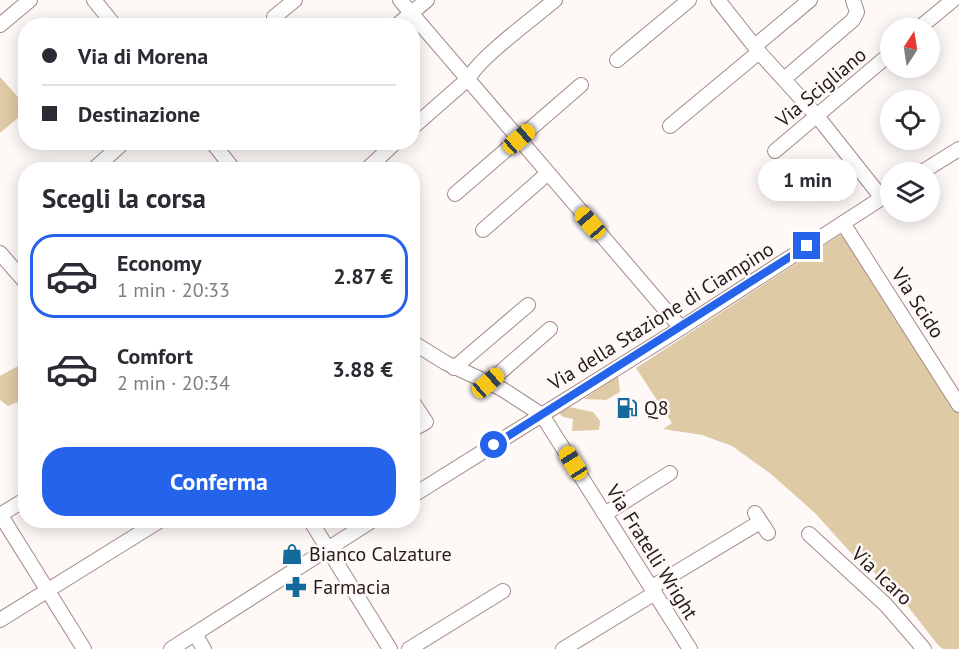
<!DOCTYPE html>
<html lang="it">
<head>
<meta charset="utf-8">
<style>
  :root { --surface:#fff; --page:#f7f7f7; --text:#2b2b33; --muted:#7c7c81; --line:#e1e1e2; --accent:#2563eb }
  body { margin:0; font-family:"PT Sans",sans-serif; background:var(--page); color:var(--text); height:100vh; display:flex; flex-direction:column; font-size:22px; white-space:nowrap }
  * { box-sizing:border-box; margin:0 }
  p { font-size:20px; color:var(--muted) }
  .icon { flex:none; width:33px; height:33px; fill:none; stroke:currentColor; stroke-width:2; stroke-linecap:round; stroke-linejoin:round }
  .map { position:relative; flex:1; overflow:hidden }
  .side { position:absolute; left:18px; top:162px; width:402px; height:366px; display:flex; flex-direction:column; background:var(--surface); border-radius:24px; box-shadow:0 3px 15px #0003 }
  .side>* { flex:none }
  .top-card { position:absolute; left:18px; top:18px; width:402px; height:132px; border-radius:24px; box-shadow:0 3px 15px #0003; display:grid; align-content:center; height:132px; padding:0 24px; background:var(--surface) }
  .needle { width:39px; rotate:12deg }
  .fabs { position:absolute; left:880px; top:18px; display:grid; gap:12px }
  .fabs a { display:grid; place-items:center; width:60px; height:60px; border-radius:50%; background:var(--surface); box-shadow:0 3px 15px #0003; font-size:30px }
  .end { position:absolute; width:27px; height:27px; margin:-14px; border:8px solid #2563eb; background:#fff; box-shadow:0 0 0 3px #fff }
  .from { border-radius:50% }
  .bubble { position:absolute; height:42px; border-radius:21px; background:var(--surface); box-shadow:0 3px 15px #0003; font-size:20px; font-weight:800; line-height:42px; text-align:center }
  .car { position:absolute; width:18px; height:36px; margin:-18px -9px; border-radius:8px; box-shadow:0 0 4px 2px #0007; background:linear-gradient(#f5c518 24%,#345 0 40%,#f5c518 0 76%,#345 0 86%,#f5c518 0) }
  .top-card b { display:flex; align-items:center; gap:21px; height:57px; font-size:22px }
  .top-card b+b { border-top:2px solid var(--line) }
  .top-card i { width:15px; height:15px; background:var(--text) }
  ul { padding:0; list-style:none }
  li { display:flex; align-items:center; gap:18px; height:84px; margin:0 12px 9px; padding:0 12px; border:3px solid transparent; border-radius:24px }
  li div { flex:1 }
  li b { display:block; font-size:22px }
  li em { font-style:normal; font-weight:800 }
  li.active { border-color:var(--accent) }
  li>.icon { width:54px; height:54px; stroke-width:1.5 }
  h2 { padding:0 24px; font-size:27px; line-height:72px }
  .button { display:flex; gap:12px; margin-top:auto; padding:12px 24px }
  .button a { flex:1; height:69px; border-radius:24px; background:var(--accent); color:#fff; font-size:24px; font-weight:800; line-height:69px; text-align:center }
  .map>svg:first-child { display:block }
  .green { fill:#dfcaa6 }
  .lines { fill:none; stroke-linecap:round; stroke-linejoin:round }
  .minor-casing { stroke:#a48a87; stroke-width:16 }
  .minor { stroke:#fff; stroke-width:14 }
  .route { stroke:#2563eb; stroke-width:8 }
  .labels { text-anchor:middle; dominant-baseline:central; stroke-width:5; stroke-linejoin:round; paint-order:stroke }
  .street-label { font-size:20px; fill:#251a1a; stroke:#fef8f7 }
  .poi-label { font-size:20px; fill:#251a1a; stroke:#fef8f7; text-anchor:start }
</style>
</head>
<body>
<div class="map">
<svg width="959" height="649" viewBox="0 0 959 649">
  <rect width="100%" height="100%" fill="#fef8f7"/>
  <g class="green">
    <polygon points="0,77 26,106 25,112 0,133"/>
    <polygon points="843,233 959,413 959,649 943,649 938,645 895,590 851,553 816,514 771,474 732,446 702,435 663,429 672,423 636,368"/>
    <polygon points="25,362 25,399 8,406 0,400 0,376"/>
    <polygon points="618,376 620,392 606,400 584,399"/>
    <polygon points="569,407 593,412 600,421 599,430 572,431 573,419 563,417 559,413"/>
  </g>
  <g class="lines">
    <defs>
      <g id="minor">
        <polyline points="94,0 115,26"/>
        <polyline points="400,0 681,328"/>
        <polyline points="718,0 759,52 817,116 882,198"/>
        <polyline points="274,17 295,0"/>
        <polyline points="0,25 30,0"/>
        <polyline points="396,26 427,0"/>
        <polyline points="919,28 953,0"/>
        <polyline points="755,46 810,0"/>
        <polyline points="617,60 689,0"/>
        <polyline points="784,79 853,20 857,12 853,0"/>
        <polyline points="670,126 759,52"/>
        <path d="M 412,128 L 469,78 C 479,58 535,17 555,0"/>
        <polyline points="212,142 234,170"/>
        <polyline points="775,151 891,53"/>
        <polyline points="93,170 124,142"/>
        <polyline points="366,170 396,142"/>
        <polyline points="922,172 959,149"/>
        <polyline points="455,194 581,85"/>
        <polyline points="843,223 959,405"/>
        <polyline points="483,230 548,173"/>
        <polyline points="0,253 26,283"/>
        <polyline points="412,342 446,363 502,389 542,415 690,649"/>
        <polyline points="454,368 528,305"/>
        <polyline points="488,383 550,329"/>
        <polyline points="412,401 426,422 412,430"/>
        <polyline points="412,496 681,328 891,192"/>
        <polyline points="755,513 768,533"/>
        <polyline points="0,514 84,649"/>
        <polyline points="605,514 670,473"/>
        <polyline points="0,515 26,499"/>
        <polyline points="310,520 390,649"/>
        <polyline points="809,534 886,605 924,649"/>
        <polyline points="652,587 760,522"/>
        <polyline points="0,620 161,520"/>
        <polyline points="195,634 204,649"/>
        <polyline points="171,649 373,520"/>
        <polyline points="409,649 503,591"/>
        <polyline points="563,649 655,593"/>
      </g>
    </defs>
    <use href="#minor" class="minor-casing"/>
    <use href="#minor" class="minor"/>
  </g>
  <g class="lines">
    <polyline class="route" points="494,445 807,246"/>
  </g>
  <defs>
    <symbol id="fuel-bare" viewBox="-9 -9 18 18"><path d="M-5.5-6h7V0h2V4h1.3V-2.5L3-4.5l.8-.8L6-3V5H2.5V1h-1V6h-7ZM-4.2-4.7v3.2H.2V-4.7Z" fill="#146b9b" stroke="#fef8f7" stroke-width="2.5" paint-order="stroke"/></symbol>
    <symbol id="shop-bare" viewBox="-9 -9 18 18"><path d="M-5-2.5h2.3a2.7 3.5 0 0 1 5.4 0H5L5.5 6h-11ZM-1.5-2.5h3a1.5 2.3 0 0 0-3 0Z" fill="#146b9b" stroke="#fef8f7" stroke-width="2.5" paint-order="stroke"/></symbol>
    <symbol id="pharmacy-bare" viewBox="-9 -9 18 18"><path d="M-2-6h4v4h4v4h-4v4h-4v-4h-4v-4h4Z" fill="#146b9b" stroke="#fef8f7" stroke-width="2.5" paint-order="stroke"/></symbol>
  </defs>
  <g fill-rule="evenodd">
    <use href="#fuel-bare" x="612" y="393" width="30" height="30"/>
    <use href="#shop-bare" x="277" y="539" width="30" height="30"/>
    <use href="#pharmacy-bare" x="281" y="572" width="30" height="30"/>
  </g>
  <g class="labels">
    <g class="street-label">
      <text transform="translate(821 87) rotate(-40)">Via Scigliano</text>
      <text transform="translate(918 303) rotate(57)">Via Scido</text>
      <text transform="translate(661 316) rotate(-32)">Via della Stazione di Ciampino</text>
      <text transform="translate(652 552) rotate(58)">Via Fratelli Wright</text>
      <text transform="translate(882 576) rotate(43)">Via Icaro</text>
    </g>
    <g class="poi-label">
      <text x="644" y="408">Q8</text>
      <text x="309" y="554">Bianco Calzature</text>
      <text x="313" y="587">Farmacia</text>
    </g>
  </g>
</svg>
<div class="fabs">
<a><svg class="needle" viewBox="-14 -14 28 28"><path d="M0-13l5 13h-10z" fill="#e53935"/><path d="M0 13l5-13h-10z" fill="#7c7c81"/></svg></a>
<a><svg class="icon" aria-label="locate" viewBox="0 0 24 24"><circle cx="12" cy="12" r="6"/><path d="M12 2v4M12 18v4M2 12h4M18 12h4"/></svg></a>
<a><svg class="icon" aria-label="layers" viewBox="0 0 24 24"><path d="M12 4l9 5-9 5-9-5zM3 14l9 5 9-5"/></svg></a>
</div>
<i class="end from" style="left:494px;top:445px"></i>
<i class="end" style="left:807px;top:246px"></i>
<div class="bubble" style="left:758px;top:159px;width:99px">1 min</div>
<i class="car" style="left:519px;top:139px;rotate:49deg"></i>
<i class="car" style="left:590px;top:223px;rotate:319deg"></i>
<i class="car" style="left:488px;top:383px;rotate:49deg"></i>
<i class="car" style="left:573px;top:463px;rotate:328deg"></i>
<div class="top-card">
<b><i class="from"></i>Via di Morena</b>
<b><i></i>Destinazione</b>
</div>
<section class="side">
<h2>Scegli la corsa</h2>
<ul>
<li class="active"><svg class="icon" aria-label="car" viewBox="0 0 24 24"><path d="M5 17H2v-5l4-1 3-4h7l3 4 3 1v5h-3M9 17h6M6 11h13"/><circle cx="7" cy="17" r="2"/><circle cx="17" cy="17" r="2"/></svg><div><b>Economy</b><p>1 min · 20:33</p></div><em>2.87 €</em></li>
<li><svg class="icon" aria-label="car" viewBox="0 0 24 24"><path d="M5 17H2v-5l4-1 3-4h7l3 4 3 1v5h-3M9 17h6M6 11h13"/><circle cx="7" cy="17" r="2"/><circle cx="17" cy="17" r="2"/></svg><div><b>Comfort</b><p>2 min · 20:34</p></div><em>3.88 €</em></li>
</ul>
<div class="button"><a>Conferma</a></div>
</section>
</div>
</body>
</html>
